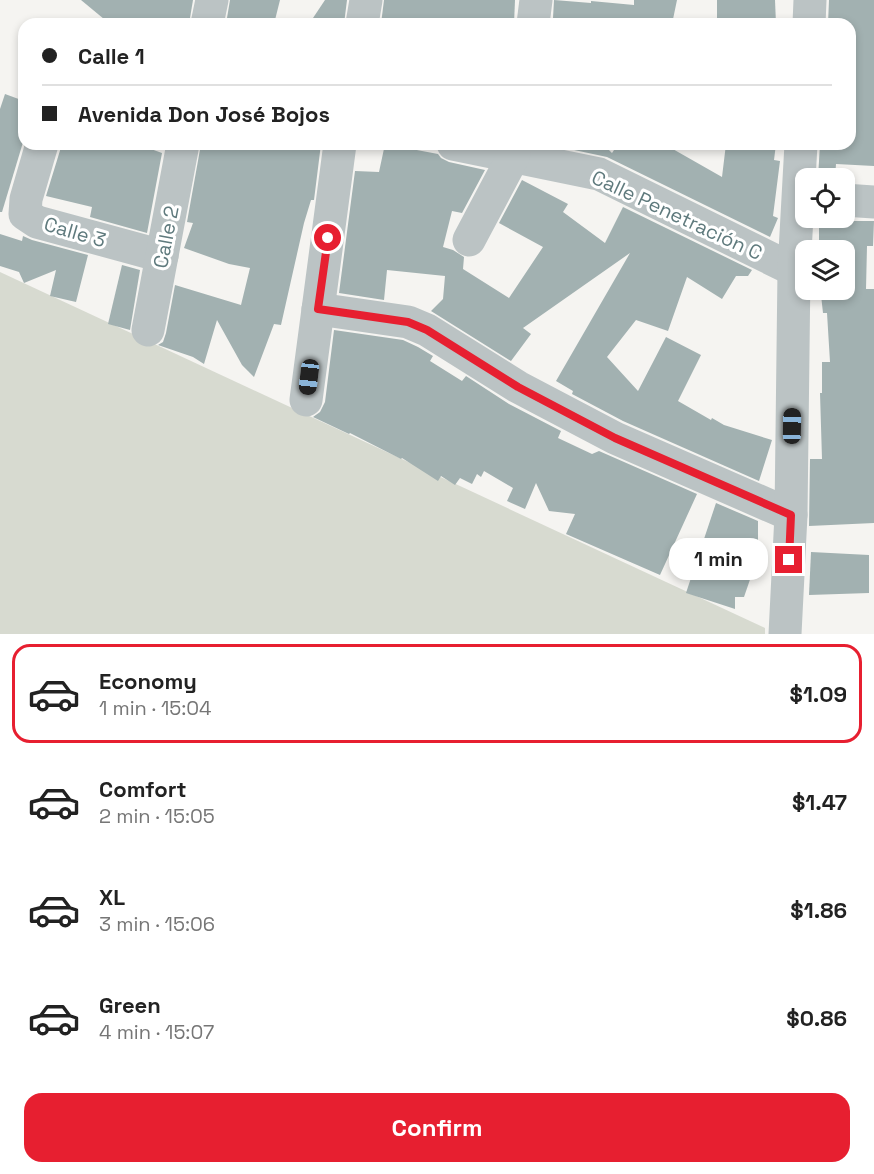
<!DOCTYPE html>
<html lang="en">
<head>
<meta charset="utf-8">
<style>
  :root { --surface:#fff; --page:#f6f6f6; --text:#222; --muted:#767676; --line:#e0e0e0; --accent:#e71f30 }
  body { margin:0; font-family:"Space Grotesk",sans-serif; background:var(--page); color:var(--text); height:100vh; display:flex; flex-direction:column; font-size:22px; white-space:nowrap }
  * { box-sizing:border-box; margin:0 }
  p { font-size:20px; color:var(--muted) }
  .icon { flex:none; width:33px; height:33px; fill:none; stroke:currentColor; stroke-width:2; stroke-linecap:round; stroke-linejoin:round }
  .map { position:relative; height:634px; overflow:hidden }
  .panel { display:flex; flex-direction:column; background:var(--surface); flex:1 }
  .panel>* { flex:none }
  .hud { position:absolute; left:18px; top:18px; width:838px; height:132px; border-radius:18px; box-shadow:0 3px 9px #0003; display:grid; align-content:center; height:132px; padding:0 24px; background:var(--surface) }
  .controls { position:absolute; left:795px; top:168px; display:grid; gap:12px }
  .controls a { display:grid; place-items:center; width:60px; height:60px; border-radius:12px; background:var(--surface); box-shadow:0 3px 9px #0003; font-size:30px }
  .end { position:absolute; width:27px; height:27px; margin:-14px; border:8px solid #e71f30; background:#fff; box-shadow:0 0 0 3px #fff }
  .from { border-radius:50% }
  .bubble { position:absolute; height:42px; border-radius:18px; background:var(--surface); box-shadow:0 3px 9px #0003; font-size:20px; font-weight:700; line-height:42px; text-align:center }
  .car { position:absolute; width:18px; height:36px; margin:-18px -9px; border-radius:8px; box-shadow:0 0 4px 2px #0007; background:linear-gradient(#222 24%,#8ab4d8 0 40%,#222 0 76%,#8ab4d8 0 86%,#222 0) }
  .hud b { display:flex; align-items:center; gap:21px; height:57px; font-size:22px }
  .hud b+b { border-top:2px solid var(--line) }
  .hud i { width:15px; height:15px; background:var(--text) }
  ul { padding:10px 0 0; list-style:none }
  li { display:flex; align-items:center; gap:18px; height:99px; margin:0 12px 9px; padding:0 12px; border:3px solid transparent; border-radius:18px }
  li div { flex:1 }
  li b { display:block; font-size:22px }
  li em { font-style:normal; font-weight:700 }
  li.selected { border-color:var(--accent) }
  li>.icon { width:54px; height:54px; stroke-width:1.5 }
  .cta { display:flex; gap:12px; margin-top:auto; padding:12px 24px }
  .cta a { flex:1; height:69px; border-radius:18px; background:var(--accent); color:#fff; font-size:24px; font-weight:700; line-height:69px; text-align:center }
  .map>svg:first-child { display:block }
  .green { fill:#d7dad0 }
  .building { fill:#a2b1b1 }
  .lines { fill:none; stroke-linecap:round; stroke-linejoin:round }
  .minor { stroke:#bbc3c4; stroke-width:33 }
  .route { stroke:#e71f30; stroke-width:8 }
  .labels { text-anchor:middle; dominant-baseline:central; stroke-width:6; stroke-linejoin:round; paint-order:stroke }
  .street-label { font-size:20px; fill:#5f7a7d; stroke:#fff }
</style>
</head>
<body>
<div class="map">
<svg width="874" height="634" viewBox="0 0 874 634">
  <rect width="100%" height="100%" fill="#f5f4f1"/>
  <polygon class="green" points="0,272 765,628 765,634 0,634"/>
  <g class="building">
    <polygon points="81,0 193,0 189,24 110,24"/>
    <polygon points="230,0 280,0 274,24 226,24"/>
    <polygon points="325,0 347,0 344,24 309,24"/>
    <polygon points="384,0 515,0 514,24 381,24"/>
    <polygon points="554,0 591,3 591,1 634,5 634,0 677,0 672,24 615,24 553,18"/>
    <polygon points="717,0 775,0 776,24 717,24"/>
    <polygon points="829,0 874,0 874,166 836,164 835,178 818,178 820,144 850,144 850,24 828,24"/>
    <polygon points="5,94 24,101 24,139 2,212 0,212 0,109"/>
    <polygon points="62,144 137,144 162,153 147,233 90,217 92,207 46,196"/>
    <polygon points="201,144 321,144 314,200 311,200 304,223 281,325 274,324 254,377 242,365 217,320 204,364 193,357 158,345 163,342 166,333 175,285 241,305 250,268 229,264 184,248 193,223 187,222"/>
    <polygon points="385,144 438,154 441,158 449,162 485,170 462,213 452,211 443,247 453,250 464,257 463,269 509,298 543,247 499,223 522,180 568,204 563,212 605,243 623,207 752,270 748,276 736,276 722,299 687,277 668,331 636,320 607,357 638,391 666,337 701,355 678,401 711,420 712,418 724,425 772,440 759,481 623,421 572,394 573,391 556,381 630,253 523,328 531,334 511,361 431,311 443,299 445,276 387,270 384,300 339,293 355,171 379,172"/>
    <polygon points="546,144 603,144 612,153 618,144 664,144 722,177 726,144 776,144 774,160 780,161 773,216 778,218 770,237 607,157"/>
    <polygon points="819,221 874,221 873,246 867,246 866,289 874,289 874,523 809,526 810,459 822,459 820,393 822,393 822,362 830,362 827,313 823,313 821,295 844,292 844,250 819,250"/>
    <polygon points="0,234 22,241 23,236 32,240 88,255 76,302 50,296 56,270 24,283 19,272 0,266"/>
    <polygon points="122,265 140,270 130,330 108,324"/>
    <polygon points="334,330 403,340 418,347 433,356 430,361 462,381 466,376 509,404 561,431 558,438 592,454 599,451 697,494 660,575 566,534 575,514 549,511 536,483 525,509 507,501 513,488 484,471 481,477 477,474 472,484 460,478 455,485 441,476 438,481 402,458 401,459 350,433 349,434 313,417 320,412 325,402"/>
    <polygon points="716,503 758,521 758,566 755,565 744,597 735,597 735,609 686,593"/>
    <polygon points="811,552 869,555 869,593 809,595"/>
  </g>
  <g class="lines">
    <g class="minor">
      <polyline points="207,24 212,0"/>
      <polyline points="362,24 366,0"/>
      <polyline points="533,24 536,0"/>
      <polyline points="809,24 810,0"/>
      <polyline points="42,144 26,199 25,214 37,222 162,256"/>
      <polyline points="453,144 599,174 794,270"/>
      <polyline points="844,200 874,202"/>
      <polyline points="469,240 513,157 516,144"/>
      <polyline points="318,309 408,322 427,330 518,387 615,438 791,515"/>
      <polyline points="148,330 183,144"/>
      <polyline points="306,400 340,144"/>
      <polyline points="785,634 791,515 794,270 801,144"/>
    </g>
  </g>
  <g class="lines">
    <polyline class="route" points="328,238 318,309 408,322 427,330 518,387 615,438 791,515 789,560"/>
  </g>
  <g class="labels">
    <g class="street-label">
      <text transform="translate(677 215) rotate(25)">Calle Penetración C</text>
      <text transform="translate(75 232) rotate(16)">Calle 3</text>
      <text transform="translate(166 237) rotate(-79)">Calle 2</text>
    </g>
  </g>
</svg>
<div class="controls">
<a><svg class="icon" aria-label="locate" viewBox="0 0 24 24"><circle cx="12" cy="12" r="6"/><path d="M12 2v4M12 18v4M2 12h4M18 12h4"/></svg></a>
<a><svg class="icon" aria-label="layers" viewBox="0 0 24 24"><path d="M12 4l9 5-9 5-9-5zM3 14l9 5 9-5"/></svg></a>
</div>
<i class="end from" style="left:328px;top:238px"></i>
<i class="end" style="left:789px;top:560px"></i>
<div class="bubble" style="left:669px;top:538px;width:99px">1 min</div>
<i class="car" style="left:309px;top:377px;rotate:187deg"></i>
<i class="car" style="left:792px;top:426px;rotate:1deg"></i>
<div class="hud">
<b><i class="from"></i>Calle 1</b>
<b><i></i>Avenida Don José Bojos</b>
</div>
</div>
<section class="panel">
<ul>
<li class="selected"><svg class="icon" aria-label="car" viewBox="0 0 24 24"><path d="M5 17H2v-5l4-1 3-4h7l3 4 3 1v5h-3M9 17h6M6 11h13"/><circle cx="7" cy="17" r="2"/><circle cx="17" cy="17" r="2"/></svg><div><b>Economy</b><p>1 min · 15:04</p></div><em>$1.09</em></li>
<li><svg class="icon" aria-label="car" viewBox="0 0 24 24"><path d="M5 17H2v-5l4-1 3-4h7l3 4 3 1v5h-3M9 17h6M6 11h13"/><circle cx="7" cy="17" r="2"/><circle cx="17" cy="17" r="2"/></svg><div><b>Comfort</b><p>2 min · 15:05</p></div><em>$1.47</em></li>
<li><svg class="icon" aria-label="car" viewBox="0 0 24 24"><path d="M5 17H2v-5l4-1 3-4h7l3 4 3 1v5h-3M9 17h6M6 11h13"/><circle cx="7" cy="17" r="2"/><circle cx="17" cy="17" r="2"/></svg><div><b>XL</b><p>3 min · 15:06</p></div><em>$1.86</em></li>
<li><svg class="icon" aria-label="car" viewBox="0 0 24 24"><path d="M5 17H2v-5l4-1 3-4h7l3 4 3 1v5h-3M9 17h6M6 11h13"/><circle cx="7" cy="17" r="2"/><circle cx="17" cy="17" r="2"/></svg><div><b>Green</b><p>4 min · 15:07</p></div><em>$0.86</em></li>
</ul>
<div class="cta"><a>Confirm</a></div>
</section>
</body>
</html>
